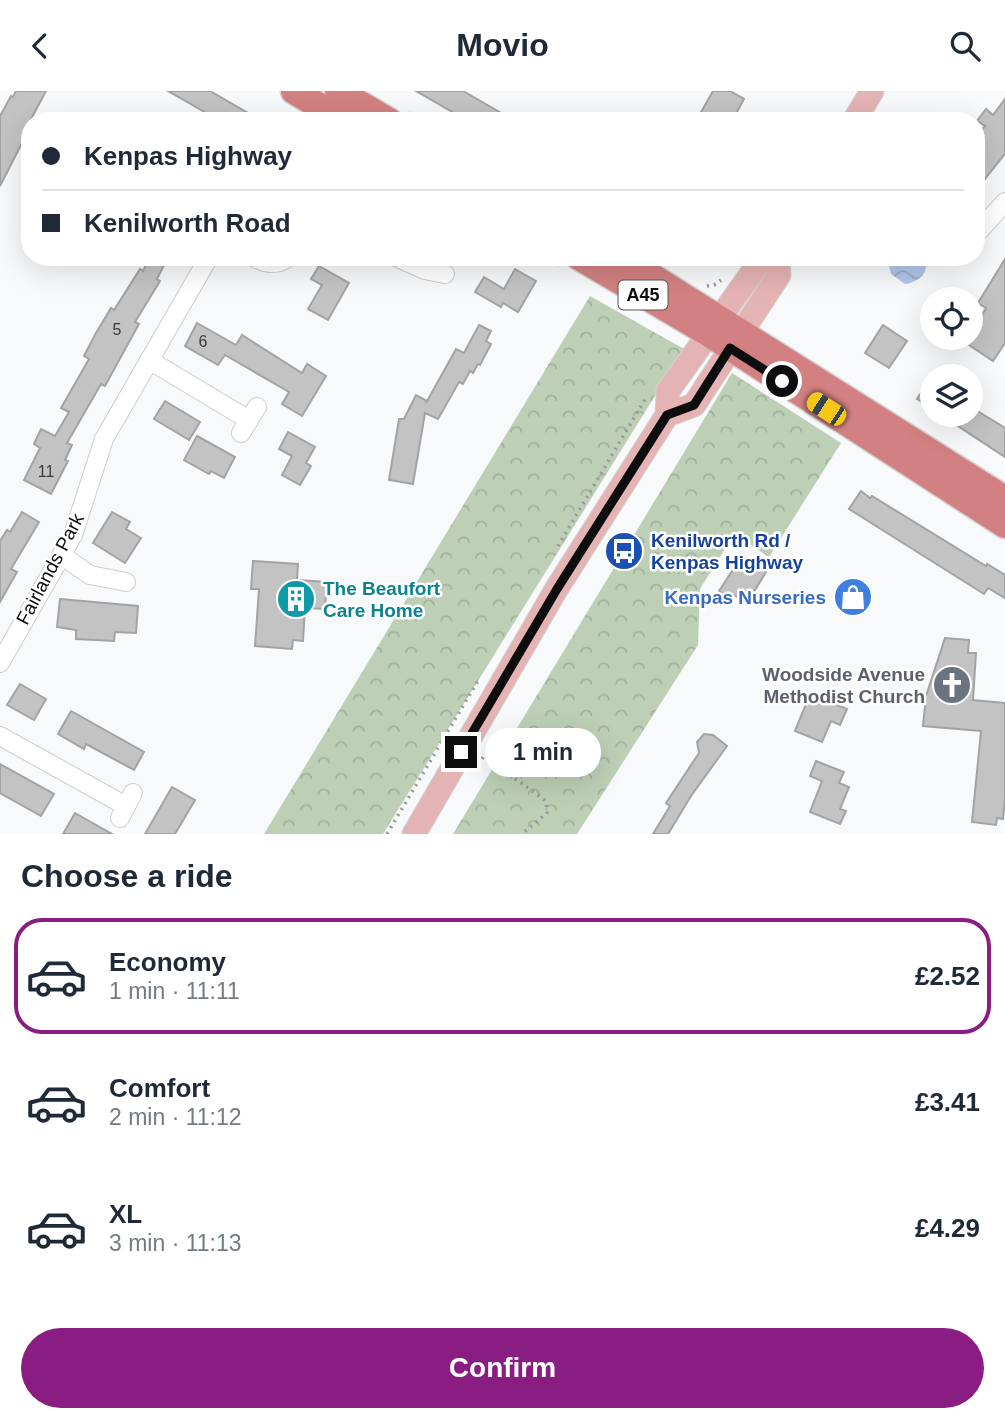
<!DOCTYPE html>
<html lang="en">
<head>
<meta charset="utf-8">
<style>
  :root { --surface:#fff; --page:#f2f2f3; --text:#1f2937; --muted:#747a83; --line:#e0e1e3; --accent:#8a1d81 }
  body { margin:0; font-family:Helvetica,sans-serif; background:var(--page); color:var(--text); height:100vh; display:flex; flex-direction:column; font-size:26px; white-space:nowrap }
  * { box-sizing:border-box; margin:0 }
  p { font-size:23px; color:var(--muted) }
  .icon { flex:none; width:38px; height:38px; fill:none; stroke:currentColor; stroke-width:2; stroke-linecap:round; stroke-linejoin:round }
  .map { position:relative; height:743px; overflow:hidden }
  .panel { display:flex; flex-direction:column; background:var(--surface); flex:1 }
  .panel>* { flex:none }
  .top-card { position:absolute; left:21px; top:21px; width:964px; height:154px; border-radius:28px; box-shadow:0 7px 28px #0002; display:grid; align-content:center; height:154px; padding:0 21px; background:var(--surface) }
  .controls { position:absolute; left:920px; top:196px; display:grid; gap:14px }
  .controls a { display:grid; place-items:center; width:63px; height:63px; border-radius:50%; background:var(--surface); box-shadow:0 7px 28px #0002; font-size:35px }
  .end { position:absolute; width:32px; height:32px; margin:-16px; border:9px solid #0d0d0e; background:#fff; box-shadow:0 0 0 4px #fff }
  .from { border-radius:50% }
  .bubble { position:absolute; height:49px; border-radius:24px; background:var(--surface); box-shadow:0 7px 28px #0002; font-size:23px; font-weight:800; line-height:49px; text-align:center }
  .car { position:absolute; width:21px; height:42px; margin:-21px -10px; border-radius:9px; box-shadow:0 0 5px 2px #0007; background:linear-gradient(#f5c518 24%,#345 0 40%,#f5c518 0 76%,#345 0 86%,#f5c518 0) }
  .top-card b { display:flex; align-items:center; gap:24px; height:66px; font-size:26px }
  .top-card b+b { border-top:2px solid var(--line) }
  .top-card i { width:18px; height:18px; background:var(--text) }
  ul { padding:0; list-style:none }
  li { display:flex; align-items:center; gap:21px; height:116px; margin:0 14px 10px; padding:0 7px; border:4px solid transparent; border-radius:28px }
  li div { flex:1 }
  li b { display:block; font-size:26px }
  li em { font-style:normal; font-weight:800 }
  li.selected { border-color:var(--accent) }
  li>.icon { width:63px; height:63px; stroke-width:1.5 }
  h2 { padding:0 21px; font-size:32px; line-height:84px }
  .primary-button { display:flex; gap:14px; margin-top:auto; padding:14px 21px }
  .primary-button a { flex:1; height:80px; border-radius:42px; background:var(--accent); color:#fff; font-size:28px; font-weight:800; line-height:80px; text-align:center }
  header { display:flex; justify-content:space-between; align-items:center; height:91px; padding:0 21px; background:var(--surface); font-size:32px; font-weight:800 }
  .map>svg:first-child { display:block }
  .forest { fill:url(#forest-crowns) }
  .water { fill:url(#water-waves) }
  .building { fill:#c4c3c4; stroke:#a4a3a4; stroke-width:2 }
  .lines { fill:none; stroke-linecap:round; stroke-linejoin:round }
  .minor-casing { stroke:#cdcdcf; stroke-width:20 }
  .major-casing { stroke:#d3d3d4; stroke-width:25 }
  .highway-casing { stroke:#d3d3d4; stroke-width:29 }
  .path { stroke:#99999a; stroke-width:3.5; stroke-dasharray:2 5; stroke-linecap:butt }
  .minor { stroke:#fff; stroke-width:18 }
  .major { stroke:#e4b3b3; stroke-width:23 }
  .highway { stroke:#d28081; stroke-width:26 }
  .route { stroke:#0d0d0e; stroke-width:9 }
  .labels { text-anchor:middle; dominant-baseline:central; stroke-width:5; stroke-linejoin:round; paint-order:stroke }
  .number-label { font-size:16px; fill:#3b3a3c }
  .shield { fill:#fff; stroke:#565656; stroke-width:2 }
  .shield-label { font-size:18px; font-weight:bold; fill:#0d0d0e }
  .transit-label { font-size:19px; font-weight:bold; fill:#164399; stroke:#fff; text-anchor:start }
  .street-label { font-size:19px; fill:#0d0d0e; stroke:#fff }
  .culture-label { font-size:19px; font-weight:bold; fill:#0d838f; stroke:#fff; text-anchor:start }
  .shop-label { font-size:19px; font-weight:bold; fill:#366cbe; stroke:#fff; text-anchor:end }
  .worship-label { font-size:19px; font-weight:bold; fill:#5b616d; stroke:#fff; text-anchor:end }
</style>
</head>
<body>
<header><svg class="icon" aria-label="back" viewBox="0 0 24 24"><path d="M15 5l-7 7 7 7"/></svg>Movio<svg class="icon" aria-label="search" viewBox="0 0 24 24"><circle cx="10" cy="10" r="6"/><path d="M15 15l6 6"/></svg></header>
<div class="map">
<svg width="1005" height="743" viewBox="0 0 1005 743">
  <defs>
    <pattern id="forest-crowns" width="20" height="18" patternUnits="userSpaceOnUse" patternTransform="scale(1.75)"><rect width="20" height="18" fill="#bdd0b6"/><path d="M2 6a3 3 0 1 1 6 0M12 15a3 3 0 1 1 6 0" fill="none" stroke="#a1b19b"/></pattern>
    <pattern id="water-waves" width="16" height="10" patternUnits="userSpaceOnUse" patternTransform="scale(1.75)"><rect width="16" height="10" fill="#b1c5e9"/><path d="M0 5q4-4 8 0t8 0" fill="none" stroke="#97a8c7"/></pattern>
  </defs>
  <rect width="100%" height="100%" fill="#f8f9fa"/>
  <g class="forest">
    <polygon points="590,205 684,258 383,743 264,743"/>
    <polygon points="732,282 841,352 769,466 734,443 700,498 698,554 577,743 453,743"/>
  </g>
  <path class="water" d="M 887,166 L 924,166 C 931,181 919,191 905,193 L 891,183 Z"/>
  <g class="building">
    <polygon points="16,0 46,0 30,30 30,48 25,57 21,54 0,95 0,25 11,5 13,6"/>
    <polygon points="168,0 210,0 262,30 204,30 208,23"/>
    <polygon points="416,0 463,0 515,30 468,30"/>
    <polygon points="713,0 730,0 744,8 732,30 696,30"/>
    <polygon points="1005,8 1005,63 976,99 976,46 985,35 977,30 986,18 993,24"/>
    <polygon points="150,166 168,166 157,188 160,190 135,231 139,233 105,295 101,293 67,352 72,354 65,369 68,370 51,403 24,389 40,357 34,353 41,338 55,345 69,321 61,317 89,268 84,265 96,242 111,217 114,219 140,178 143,180"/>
    <polygon points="1005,168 1005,252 993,270 966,252 986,217 978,212"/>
    <polygon points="319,175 349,192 328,229 308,218 322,194 311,188"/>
    <polygon points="515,178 536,190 518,221 503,212 501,216 475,201 484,186 504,198"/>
    <polygon points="197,232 236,254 242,244 302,282 307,273 326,285 302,325 282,313 289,301 225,264 218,274 185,255"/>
    <polygon points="479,234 491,240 486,250 491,253 480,274 478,273 473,282 470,280 463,293 459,291 438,328 425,322 413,393 389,389 399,328 404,328 416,304 427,310 426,312 456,258 464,262"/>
    <polygon points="883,234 907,250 889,277 865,262"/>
    <polygon points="933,284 933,318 917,308"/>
    <polygon points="165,310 200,331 189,349 154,328"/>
    <polygon points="971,316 1005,337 1005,366 941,324 971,324"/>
    <polygon points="288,341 315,356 306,372 311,375 300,394 282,384 292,365 279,358"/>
    <polygon points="197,345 235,366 224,387 211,380 209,383 184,369"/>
    <polygon points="861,400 870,407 872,405 986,475 987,473 1005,484 1005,507 988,497 984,503 849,418"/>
    <polygon points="22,421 39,431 11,478 17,481 0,511 0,450 7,439 10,441"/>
    <polygon points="112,421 130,431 126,438 141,447 125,472 93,452"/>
    <polygon points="742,465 766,481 747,512 734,504 731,508 719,500"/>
    <polygon points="253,470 298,473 297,489 327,491 325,518 305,517 303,550 293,549 292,558 255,555 259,498 251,498"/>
    <polygon points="60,508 138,515 136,542 115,541 114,550 76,548 76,539 57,536"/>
    <polygon points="945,547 969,549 968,562 976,562 973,609 1005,612 1005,707 1003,728 997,727 996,734 972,731 981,640 923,635 926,605"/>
    <polygon points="20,593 46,608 34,629 7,614"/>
    <polygon points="810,603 847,618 840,634 831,630 822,651 795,640"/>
    <polygon points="71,620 144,661 134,679 86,653 84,658 58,643"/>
    <polygon points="704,643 713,644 727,655 691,705 668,743 653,743 670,715 666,712 699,662 697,651"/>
    <polygon points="816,670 844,681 839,692 849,696 840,718 846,720 840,733 810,721 822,690 810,685"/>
    <polygon points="0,673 54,703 41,725 0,702"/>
    <polygon points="172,696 195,709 178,738 175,743 145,743"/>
    <polygon points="75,722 112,743 63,743"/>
  </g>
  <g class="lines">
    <defs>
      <g id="minor">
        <polyline points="976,143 1005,111"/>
        <path d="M 253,166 C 266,173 276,175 289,166"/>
        <polyline points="396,166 425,179 445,183"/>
        <polyline points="149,269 249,329"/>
        <polyline points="241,342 257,316"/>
        <polyline points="61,464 90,484 126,491"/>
        <polyline points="0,572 73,444 104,348 209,166"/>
        <polyline points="0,645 126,715"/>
        <polyline points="120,727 133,702"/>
      </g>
      <g id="major">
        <polyline points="854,30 872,0"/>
        <polyline points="667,324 694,314 779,184 778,166"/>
        <polyline points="414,743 557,497 667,324 668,300 759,172 768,166"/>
      </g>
      <g id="highway">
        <polyline points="294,0 344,30"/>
        <polyline points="338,0 389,30"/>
        <polyline points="579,166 708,242 1005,434"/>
        <polyline points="621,166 1005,408"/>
      </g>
    </defs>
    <use href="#minor" class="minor-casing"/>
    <use href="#major" class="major-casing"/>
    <use href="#highway" class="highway-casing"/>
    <g class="path">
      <polyline points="409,22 422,30"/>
      <polyline points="829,30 836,20"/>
      <polyline points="547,166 560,174"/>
      <polyline points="707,195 714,194 721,189"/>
      <polyline points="558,455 647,305"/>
      <polyline points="482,668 484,665 546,710 547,722 522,743"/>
      <polyline points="387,743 479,588"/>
    </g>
    <use href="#minor" class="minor"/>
    <use href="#major" class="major"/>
    <use href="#highway" class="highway"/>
  </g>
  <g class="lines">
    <polyline class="route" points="461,661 557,498 667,324 694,314 730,257 782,290"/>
  </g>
  <defs>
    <symbol id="bus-disc" viewBox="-11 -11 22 22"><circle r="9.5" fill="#1a4fb4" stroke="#fff"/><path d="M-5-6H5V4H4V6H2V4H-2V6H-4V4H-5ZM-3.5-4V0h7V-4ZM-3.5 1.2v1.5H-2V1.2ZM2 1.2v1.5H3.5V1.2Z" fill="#fff"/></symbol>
    <symbol id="shop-disc" viewBox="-11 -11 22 22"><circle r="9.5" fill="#3f7fe0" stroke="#fff"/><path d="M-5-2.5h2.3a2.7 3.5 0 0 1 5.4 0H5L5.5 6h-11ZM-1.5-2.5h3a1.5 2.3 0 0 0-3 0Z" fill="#fff"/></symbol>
    <symbol id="building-disc" viewBox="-11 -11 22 22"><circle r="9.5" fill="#0f9aa8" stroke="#fff"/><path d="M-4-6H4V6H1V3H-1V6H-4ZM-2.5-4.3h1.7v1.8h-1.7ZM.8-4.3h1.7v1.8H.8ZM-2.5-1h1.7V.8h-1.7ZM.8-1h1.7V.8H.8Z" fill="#fff"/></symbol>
    <symbol id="church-disc" viewBox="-11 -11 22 22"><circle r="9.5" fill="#6b7280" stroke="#fff"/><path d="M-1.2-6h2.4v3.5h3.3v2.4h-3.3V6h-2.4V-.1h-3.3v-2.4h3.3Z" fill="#fff"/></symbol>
  </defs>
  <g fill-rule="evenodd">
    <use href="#bus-disc" x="602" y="438" width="44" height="44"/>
    <use href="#shop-disc" x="831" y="484" width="44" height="44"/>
    <use href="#building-disc" x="274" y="486" width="44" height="44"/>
    <use href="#church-disc" x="930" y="572" width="44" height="44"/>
  </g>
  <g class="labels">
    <g class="number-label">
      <text x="117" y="238">5</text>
      <text x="203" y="250">6</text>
      <text x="46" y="380">11</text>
    </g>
    <rect class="shield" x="618.5" y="189.5" width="49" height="29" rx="5"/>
    <g class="shield-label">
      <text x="643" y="204">A45</text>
    </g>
    <g class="transit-label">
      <text x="651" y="449">Kenilworth Rd /<tspan x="651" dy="22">Kenpas Highway</tspan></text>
    </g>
    <g class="street-label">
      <text transform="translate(50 478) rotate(-62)">Fairlands Park</text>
    </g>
    <g class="culture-label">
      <text x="323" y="497">The Beaufort<tspan x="323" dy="22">Care Home</tspan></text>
    </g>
    <g class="shop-label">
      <text x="826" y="506">Kenpas Nurseries</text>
    </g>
    <g class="worship-label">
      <text x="925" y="583">Woodside Avenue<tspan x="925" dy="22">Methodist Church</tspan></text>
    </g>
  </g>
</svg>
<div class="controls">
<a><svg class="icon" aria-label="locate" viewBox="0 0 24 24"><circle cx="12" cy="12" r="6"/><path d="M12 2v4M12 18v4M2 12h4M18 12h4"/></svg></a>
<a><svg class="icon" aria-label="layers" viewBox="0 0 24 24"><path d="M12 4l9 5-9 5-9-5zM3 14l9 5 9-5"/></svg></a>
</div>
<i class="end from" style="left:782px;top:290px"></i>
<i class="end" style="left:461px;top:661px"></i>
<div class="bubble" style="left:485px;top:637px;width:116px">1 min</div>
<i class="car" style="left:826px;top:318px;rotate:303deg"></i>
<div class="top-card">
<b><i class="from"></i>Kenpas Highway</b>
<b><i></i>Kenilworth Road</b>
</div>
</div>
<section class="panel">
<h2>Choose a ride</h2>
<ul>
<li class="selected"><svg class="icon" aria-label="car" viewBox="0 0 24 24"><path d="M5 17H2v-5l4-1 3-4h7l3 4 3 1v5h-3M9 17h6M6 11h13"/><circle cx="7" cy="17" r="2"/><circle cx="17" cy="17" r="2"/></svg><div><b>Economy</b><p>1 min · 11:11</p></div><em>£2.52</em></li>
<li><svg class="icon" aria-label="car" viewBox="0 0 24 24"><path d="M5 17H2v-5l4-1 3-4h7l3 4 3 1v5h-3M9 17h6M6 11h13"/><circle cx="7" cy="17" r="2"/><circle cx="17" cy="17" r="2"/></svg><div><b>Comfort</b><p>2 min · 11:12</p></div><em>£3.41</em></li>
<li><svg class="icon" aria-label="car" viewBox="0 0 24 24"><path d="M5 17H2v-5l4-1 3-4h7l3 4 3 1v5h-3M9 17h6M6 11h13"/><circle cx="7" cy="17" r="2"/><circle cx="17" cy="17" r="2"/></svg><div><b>XL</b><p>3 min · 11:13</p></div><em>£4.29</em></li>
</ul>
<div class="primary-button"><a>Confirm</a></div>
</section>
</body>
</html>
